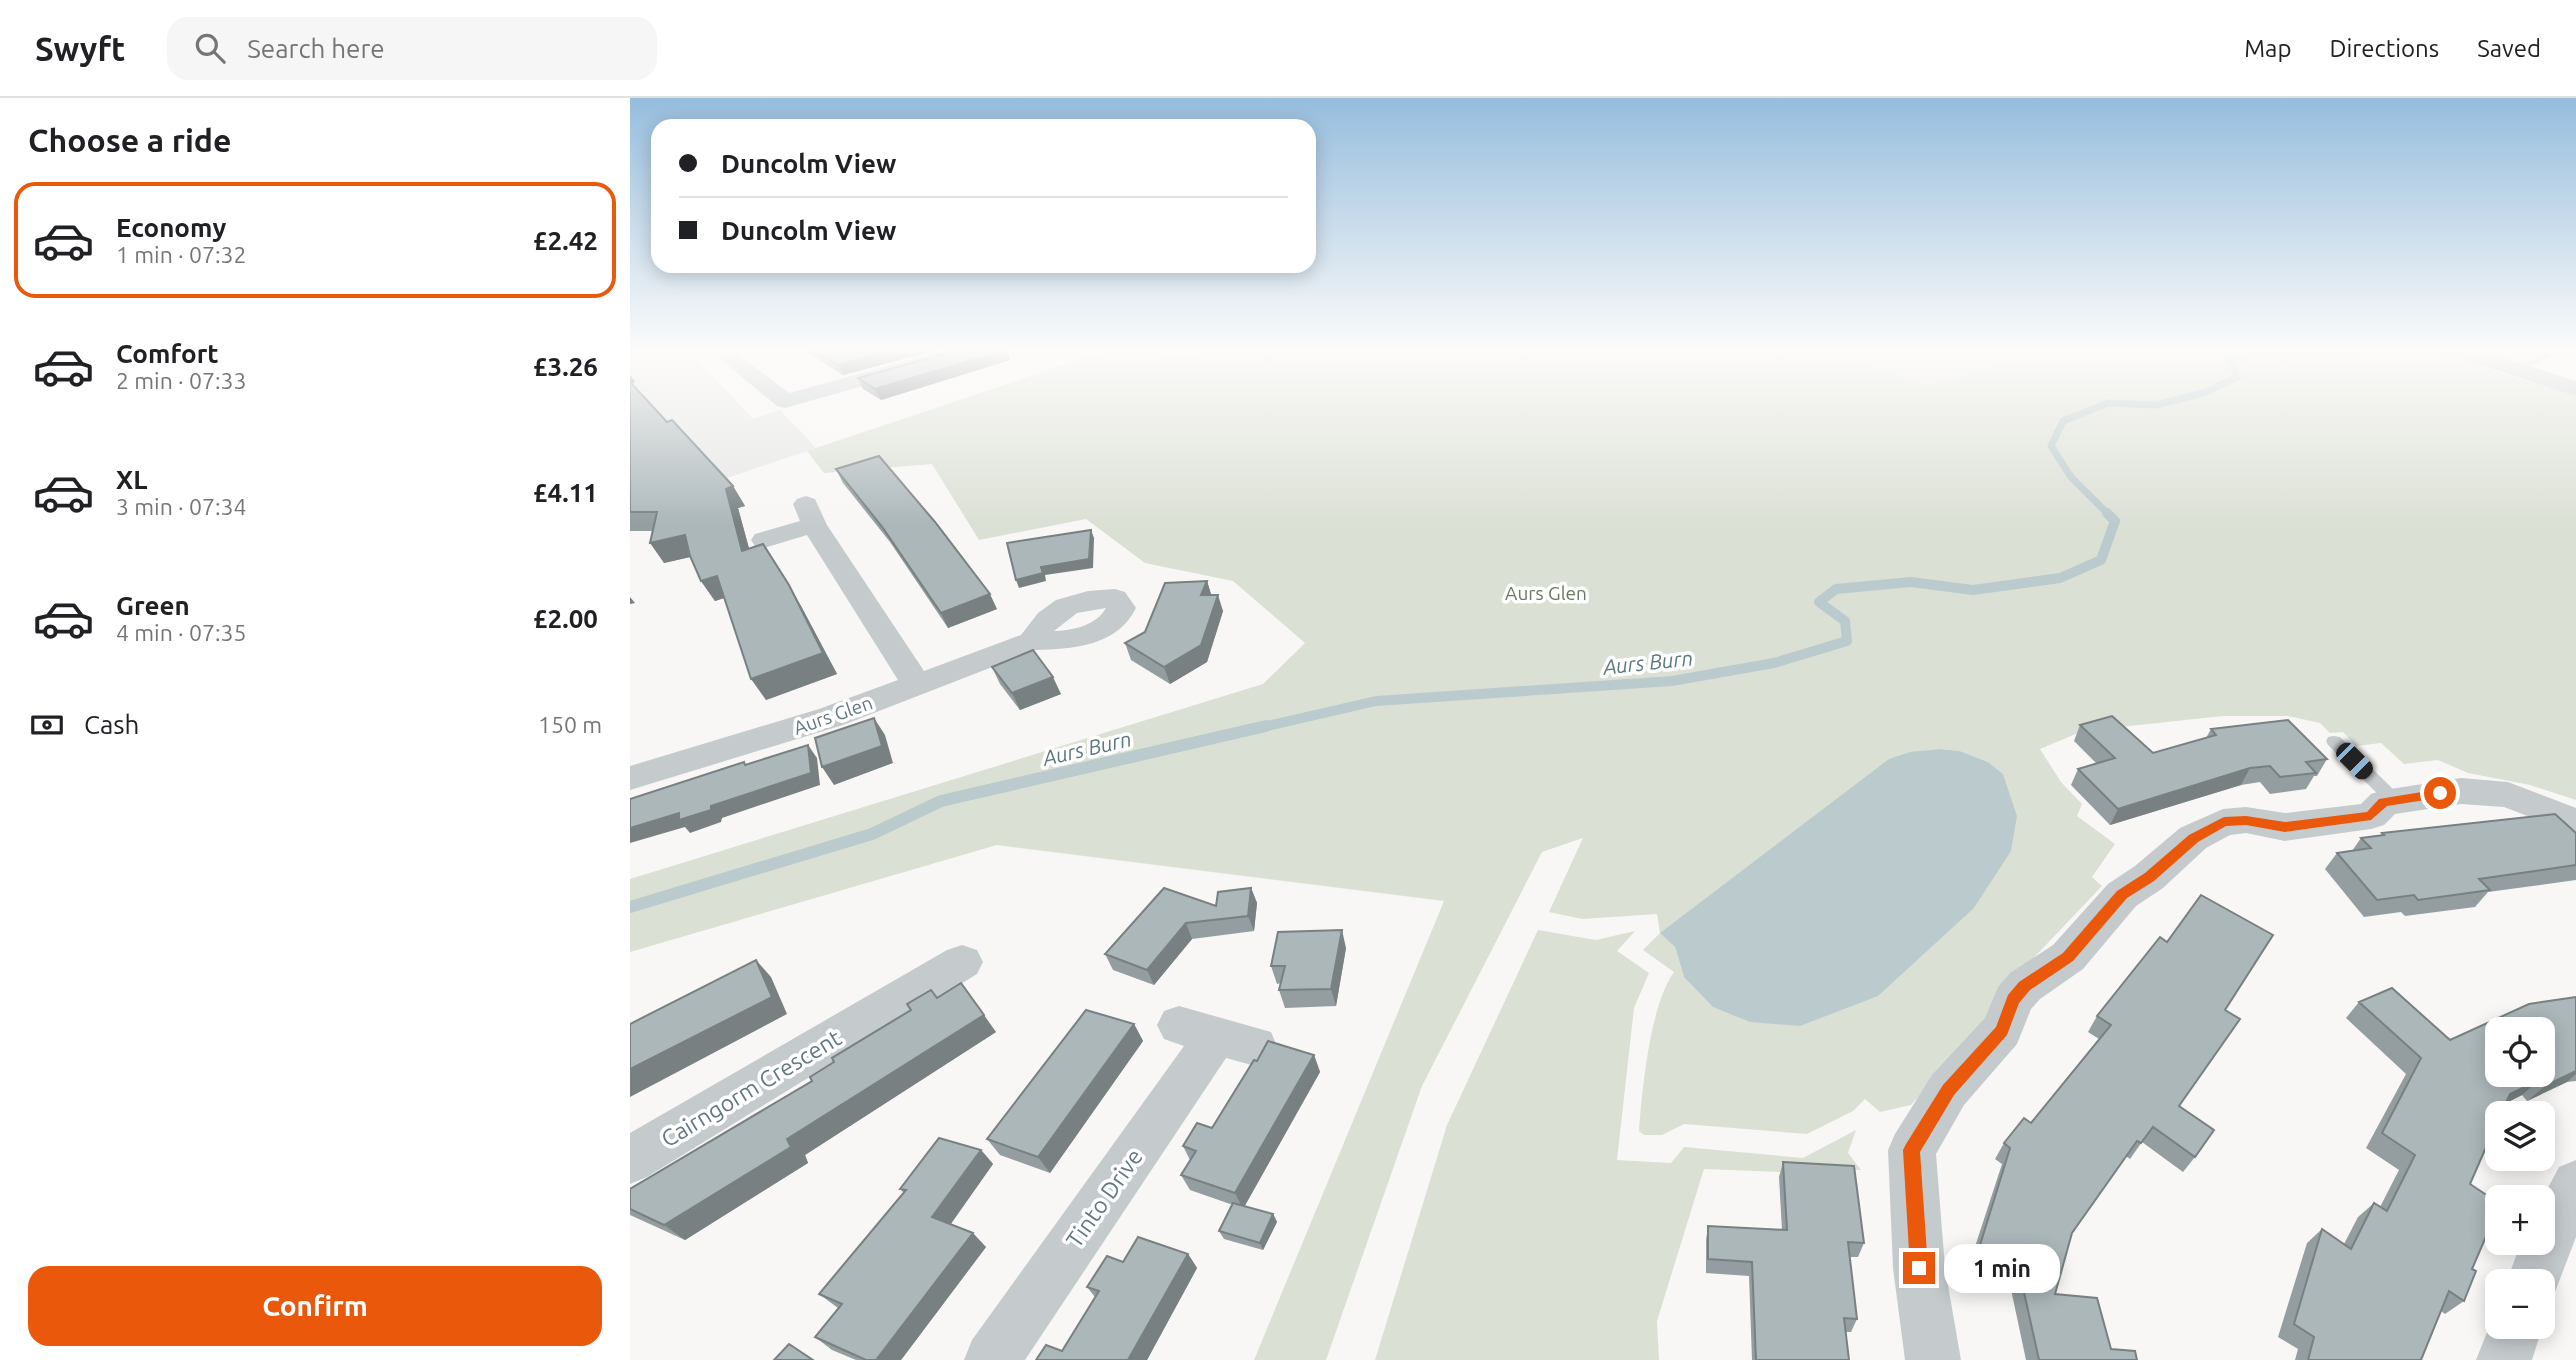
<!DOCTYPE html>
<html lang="en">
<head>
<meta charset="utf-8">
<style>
  :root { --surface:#fff; --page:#f6f6f6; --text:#202124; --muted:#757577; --line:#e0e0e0; --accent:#ea580c }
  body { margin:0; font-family:Ubuntu,sans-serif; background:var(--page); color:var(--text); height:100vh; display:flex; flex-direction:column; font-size:26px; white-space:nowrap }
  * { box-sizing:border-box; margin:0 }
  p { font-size:23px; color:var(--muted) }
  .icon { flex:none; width:38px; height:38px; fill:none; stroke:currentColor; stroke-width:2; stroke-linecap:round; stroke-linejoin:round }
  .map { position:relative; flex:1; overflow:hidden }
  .panel { display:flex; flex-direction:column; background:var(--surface); width:630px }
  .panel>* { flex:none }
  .hud { position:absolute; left:21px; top:21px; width:665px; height:154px; border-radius:21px; box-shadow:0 4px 18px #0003; display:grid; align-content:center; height:154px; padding:0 28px; background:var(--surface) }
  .tools { position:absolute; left:1855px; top:919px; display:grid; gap:14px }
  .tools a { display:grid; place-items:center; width:70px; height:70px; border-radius:14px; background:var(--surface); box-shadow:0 4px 18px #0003; font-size:35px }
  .end { position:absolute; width:32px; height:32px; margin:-16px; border:9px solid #ea580c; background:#fff; box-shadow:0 0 0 4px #fff }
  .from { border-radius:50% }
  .bubble { position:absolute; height:49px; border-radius:21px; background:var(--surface); box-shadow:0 4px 18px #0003; font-size:23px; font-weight:700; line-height:49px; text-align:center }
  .car { position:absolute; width:21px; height:42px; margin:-21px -10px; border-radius:9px; box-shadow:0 0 5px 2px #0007; background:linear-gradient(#222 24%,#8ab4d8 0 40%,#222 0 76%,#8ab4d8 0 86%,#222 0) }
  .hud b { display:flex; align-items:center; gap:24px; height:66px; font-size:26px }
  .hud b+b { border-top:2px solid var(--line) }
  .hud i { width:18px; height:18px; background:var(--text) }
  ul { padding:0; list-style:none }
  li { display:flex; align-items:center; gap:21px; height:116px; margin:0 14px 10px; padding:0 14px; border:4px solid transparent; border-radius:21px }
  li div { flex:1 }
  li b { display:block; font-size:26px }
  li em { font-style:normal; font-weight:700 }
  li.selected { border-color:var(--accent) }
  li>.icon { width:63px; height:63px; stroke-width:1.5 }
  h2 { padding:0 28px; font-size:32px; line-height:84px }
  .pay { display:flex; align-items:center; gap:18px; height:77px; padding:0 28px; font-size:26px }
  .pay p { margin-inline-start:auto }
  .primary-button { display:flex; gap:14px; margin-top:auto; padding:14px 28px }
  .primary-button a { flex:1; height:80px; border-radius:21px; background:var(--accent); color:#fff; font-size:28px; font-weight:700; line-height:80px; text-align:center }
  header { display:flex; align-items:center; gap:42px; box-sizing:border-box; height:98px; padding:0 35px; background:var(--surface); border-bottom:2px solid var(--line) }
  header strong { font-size:33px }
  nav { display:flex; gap:38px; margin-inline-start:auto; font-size:24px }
  .search { width:490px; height:63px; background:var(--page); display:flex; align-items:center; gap:18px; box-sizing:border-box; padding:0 24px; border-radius:21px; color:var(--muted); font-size:26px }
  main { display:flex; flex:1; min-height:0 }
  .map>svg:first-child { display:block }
  .built { fill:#e6e7e6 }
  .green { fill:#dbe0d5; fill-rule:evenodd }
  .water { fill:#bbcbcd }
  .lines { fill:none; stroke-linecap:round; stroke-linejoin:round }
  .stream-far2 { stroke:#bbcbcd; stroke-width:7 }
  .stream-far1 { stroke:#bbcbcd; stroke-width:10 }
  .stream { stroke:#bbcbcd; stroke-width:12 }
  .service { fill:#c5cacd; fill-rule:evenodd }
  .minor { fill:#c5cacd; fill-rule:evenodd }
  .tertiary { fill:#c5cacd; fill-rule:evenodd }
  .wall { fill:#949da0 }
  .shaded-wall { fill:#788082 }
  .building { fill:#acb7ba; stroke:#788082; stroke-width:2; fill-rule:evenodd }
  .route { fill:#ea580c }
  .labels { text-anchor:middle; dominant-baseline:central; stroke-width:7; stroke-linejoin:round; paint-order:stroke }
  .park-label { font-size:19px; fill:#697960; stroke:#fff }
  .street-label { font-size:19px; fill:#617982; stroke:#fff }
  .water-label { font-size:21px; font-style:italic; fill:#5b797c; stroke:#fff }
  .near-street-label { font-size:23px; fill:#617982; stroke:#fff }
</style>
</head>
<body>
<header>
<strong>Swyft</strong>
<div class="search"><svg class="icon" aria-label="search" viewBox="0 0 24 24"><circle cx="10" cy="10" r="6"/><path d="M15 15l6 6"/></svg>Search here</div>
<nav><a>Map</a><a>Directions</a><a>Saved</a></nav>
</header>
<main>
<section class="panel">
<h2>Choose a ride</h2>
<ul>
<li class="selected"><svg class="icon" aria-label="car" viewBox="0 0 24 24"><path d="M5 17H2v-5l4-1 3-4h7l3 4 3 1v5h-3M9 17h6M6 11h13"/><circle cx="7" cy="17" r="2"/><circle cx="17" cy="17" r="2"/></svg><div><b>Economy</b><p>1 min · 07:32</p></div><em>£2.42</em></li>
<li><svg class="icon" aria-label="car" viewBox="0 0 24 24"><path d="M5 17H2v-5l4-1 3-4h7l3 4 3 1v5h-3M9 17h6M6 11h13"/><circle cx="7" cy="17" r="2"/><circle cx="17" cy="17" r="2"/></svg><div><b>Comfort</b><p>2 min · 07:33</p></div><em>£3.26</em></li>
<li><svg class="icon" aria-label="car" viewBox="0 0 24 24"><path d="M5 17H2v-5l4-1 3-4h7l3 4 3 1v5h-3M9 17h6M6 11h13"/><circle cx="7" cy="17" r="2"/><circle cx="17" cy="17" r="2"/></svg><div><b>XL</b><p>3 min · 07:34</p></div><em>£4.11</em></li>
<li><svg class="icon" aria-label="car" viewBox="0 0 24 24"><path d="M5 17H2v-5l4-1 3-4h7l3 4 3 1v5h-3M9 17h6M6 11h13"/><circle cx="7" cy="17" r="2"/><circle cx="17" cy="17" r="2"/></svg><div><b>Green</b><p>4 min · 07:35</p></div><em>£2.00</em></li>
</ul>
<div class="pay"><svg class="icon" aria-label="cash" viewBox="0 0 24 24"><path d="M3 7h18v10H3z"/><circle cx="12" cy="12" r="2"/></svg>Cash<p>150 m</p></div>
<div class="primary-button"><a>Confirm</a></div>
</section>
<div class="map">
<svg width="1946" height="1262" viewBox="0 0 1946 1262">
  <rect width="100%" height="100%" fill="#f8f7f5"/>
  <g class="built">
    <polygon points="0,250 56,250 123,321 150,312 186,350 0,413"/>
    <polygon points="1198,250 1424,250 1297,289"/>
  </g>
  <g class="green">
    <path d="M 484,250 L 511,250 L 551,258 L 586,250 L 1198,250 L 1297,289 L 1424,250 L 1799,250 L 1870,275 L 1946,297 L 1946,702 L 1900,687 L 1838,675 L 1808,662 L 1774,666 L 1751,645 L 1726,648 L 1713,634 L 1700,635 L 1690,625 L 1658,618 L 1593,618 L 1453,633 L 1410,651 L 1431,684 L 1452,706 L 1447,718 L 1485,746 L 1462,779 L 1472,788 L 1398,866 L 1361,917 L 1281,1007 L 1250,1014 L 1235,1001 L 1223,1013 L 1177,1036 L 1054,1026 L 1032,1037 L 1014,1037 L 1009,1033 C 1012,992 1020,907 1044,874 L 1013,852 L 1030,835 L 1027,816 L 952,821 L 919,814 L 953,740 L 912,754 L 792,988 L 696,1262 L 624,1262 L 814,803 L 367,747 L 0,854 L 0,781 L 633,586 L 675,545 L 603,483 L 515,465 L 456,421 L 349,442 L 302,366 L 194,375 L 177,353 ZM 1311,651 L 1330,653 L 1358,664 L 1054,879 L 1045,849 L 1031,835 Z"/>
    <polygon points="1272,250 1353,250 1302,265"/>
    <polygon points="908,832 966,842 1005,833 987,853 1019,875 1004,910 987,1062 1041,1065 1054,1049 1173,1060 1226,1032 1218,1055 1231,1072 1159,1070 1150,1074 1074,1071 1027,1223 1029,1262 745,1262 817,1027"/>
  </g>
  <polygon class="water" points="1311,651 1330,653 1358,664 1373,676 1387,718 1381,753 1344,810 1248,898 1170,928 1120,924 1083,909 1054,879 1045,849 1030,835 1259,661 1280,654"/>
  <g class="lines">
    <path class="stream-far2" d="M 1478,416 L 1441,379 L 1421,348 L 1433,323 L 1478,305 L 1527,307 L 1573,295 L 1607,279 L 1601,262 C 1625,254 1653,251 1678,252 C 1702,253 1708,262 1732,250"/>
    <polyline class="stream-far1" points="628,630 746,603 1042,583 1144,565 1217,543 1215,523 1189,504 1206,491 1281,484 1343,492 1430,480 1471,462 1485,423 1477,415"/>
    <polyline class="stream" points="0,809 242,736 311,703 636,628"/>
    <g class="service">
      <polygon points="1924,250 1936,250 1889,275 1881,273"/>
      <polygon points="1704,638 1710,639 1770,698 1772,702 1770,706 1758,706 1698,647 1696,643 1698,639"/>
    </g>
    <g class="minor">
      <polygon points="77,250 99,250 159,295 324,250 356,250 353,254 155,310 147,308"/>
      <path d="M 176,398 L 185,401 L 197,427 L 294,573 L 391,537 L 408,515 L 426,502 L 458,493 L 485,491 L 495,494 L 506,510 C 487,548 444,551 406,552 L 213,627 L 0,692 L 0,668 L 189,611 L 268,582 L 177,437 L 134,450 L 125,448 L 121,442 L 125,436 L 170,423 L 163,406 L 167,401 ZM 476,510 C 467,527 442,533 424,533 L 447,515 Z"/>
      <polygon points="1831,680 1878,684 1946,710 1946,737 1874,709 1831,706 1765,716 1754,727 1741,731 1655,743 1616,735 1600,737 1576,750 1533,790 1506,808 1453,871 1410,901 1401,911 1387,946 1334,1007 1306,1056 1315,1170 1331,1262 1275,1262 1263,1170 1258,1052 1265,1036 1302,977 1355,920 1368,889 1380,875 1423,847 1478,786 1505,768 1550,730 1593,711 1616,709 1655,715 1731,706 1741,696 1754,692"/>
      <polygon points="332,847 347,852 353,864 347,876 17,1079 0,1086 0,1035 317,852"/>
      <polygon points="549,908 641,934 647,948 641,962 625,968 596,960 395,1262 334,1262 342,1242 554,948 534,941 527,927 534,913"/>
      <polygon points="1946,1062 1946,1139 1922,1202 1913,1205 1913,1183 1877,1183 1891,1144 1913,1144 1913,1099 1929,1069"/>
      <polygon points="1867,1209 1867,1228 1913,1227 1902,1262 1846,1262"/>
    </g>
    <polygon class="tertiary" points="1808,250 1843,250 1946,283 1946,298 1812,255"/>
  </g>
  <g class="wall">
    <polygon points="171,250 314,250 213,277"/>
    <polygon points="335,250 377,250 380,262 251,302 233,291 228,280"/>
    <polygon points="0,277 5,284 1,285 37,324 103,388 115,408 108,410 119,450 171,508 207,576 136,602 94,500 85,503 71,483 60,459 34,465 22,433 0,433"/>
    <polygon points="206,371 367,511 318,530 260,444 213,385"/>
    <polygon points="577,483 581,497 593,513 577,564 540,586 501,562 495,545 515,534"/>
    <polygon points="362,569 431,596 390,612 370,586"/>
    <polygon points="1450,627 1523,655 1576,640 1581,631 1697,661 1687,678 1684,678 1676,691 1640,696 1630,684 1611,687 1480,727 1441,687 1448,671 1466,665 1444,643"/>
    <polygon points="1752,735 1946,735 1946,782 1858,794 1845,809 1775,818 1771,814 1734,819 1695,771 1707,755 1722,753 1731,740 1750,738"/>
    <polygon points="621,790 627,805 624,833 562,841 524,887 483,872 475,856 586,808"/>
    <polygon points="716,850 706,908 655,910 649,892 651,885 647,886 641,868"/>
    <polygon points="1946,899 1946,983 1937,984 1897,1003 1892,997 1876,1005 1840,1086 1842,1171 1834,1203 1815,1216 1811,1213 1791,1262 1665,1262 1668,1251 1648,1239 1677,1145 1692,1131 1714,1146 1728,1119 1744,1105 1750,1109 1769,1072 1736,1050 1776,976 1716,920 1729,904 1820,942"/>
    <polygon points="307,900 366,934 175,1057 178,1065 55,1142 0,1117 0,1091 182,983"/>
    <polygon points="1595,912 1549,1008 1565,1059 1553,1074 1512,1044 1500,1061 1496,1058 1442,1135 1425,1196 1481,1251 1507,1262 1396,1262 1379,1182 1341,1161 1372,1066 1365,1061 1374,1045 1401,1025 1469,941 1458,934 1467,918"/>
    <polygon points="504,926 513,943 420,1075 370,1057 357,1041"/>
    <polygon points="684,957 690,974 614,1109 643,1116 647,1124 633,1152 594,1141 589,1133 603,1107 560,1092 551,1077 560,1062 553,1048 582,1030 627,963"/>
    <polygon points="351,1052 363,1066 320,1126 356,1149 271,1262 226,1262 202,1252 185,1239 208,1210 189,1196 274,1095 270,1091"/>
    <polygon points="1153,1064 1234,1145 1228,1159 1220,1159 1227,1221 1221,1234 1216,1234 1219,1262 1122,1262 1119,1178 1076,1175 1076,1142 1078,1128 1152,1132 1149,1079"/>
    <polygon points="558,1156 567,1170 517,1262 406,1262 432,1253 465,1199 457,1189 493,1164"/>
  </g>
  <g class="shaded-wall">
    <polygon points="270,250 314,250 213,277 208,267"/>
    <polygon points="376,250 377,250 380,262 251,302 245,291"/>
    <polygon points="0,277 5,284 0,286"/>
    <polygon points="103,388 115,408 108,410 125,473 112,453 96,391"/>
    <polygon points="461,432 464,440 463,470 415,477 416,483 389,490 386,482 411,469"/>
    <polygon points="55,437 69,457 34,465 20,445"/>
    <polygon points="87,478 100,498 85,503 71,483"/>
    <polygon points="577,483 582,499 571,497"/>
    <polygon points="159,487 171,508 207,576 136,602 121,581"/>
    <polygon points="360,496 367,511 318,530 311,515"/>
    <polygon points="588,497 593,513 577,564 540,586 534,569"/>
    <polygon points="0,499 5,505 0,506"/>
    <polygon points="423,579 431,596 390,612 382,595"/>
    <polygon points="244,620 255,637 263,665 204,687 192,669"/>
    <polygon points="178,647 187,660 190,687 92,720 91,724 60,735 55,729 0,745 0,730 49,715 81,708"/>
    <polygon points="1620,670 1611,687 1480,727 1488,711"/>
    <polygon points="621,790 627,805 624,833 618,818"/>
    <polygon points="556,825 562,841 524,887 517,872"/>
    <polygon points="712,832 716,850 706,908 701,891"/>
    <polygon points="126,862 141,879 157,916 0,999 0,971"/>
    <polygon points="354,917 366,934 175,1057 178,1065 55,1142 34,1127 157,1041"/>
    <polygon points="504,926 513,943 420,1075 408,1059"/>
    <polygon points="684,957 690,974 613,1111 605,1095"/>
    <polygon points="1946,973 1946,976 1937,984 1897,1003 1915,988"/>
    <polygon points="1909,982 1892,997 1862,1012 1880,996"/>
    <polygon points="351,1052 363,1066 316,1133 302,1119"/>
    <polygon points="643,1116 647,1124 633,1152 630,1145"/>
    <polygon points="343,1135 356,1149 271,1262 246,1262"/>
    <polygon points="558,1156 567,1170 517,1262 498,1262"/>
  </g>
  <g class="building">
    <polygon points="182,250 270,250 208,267"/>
    <polygon points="335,250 376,250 376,252 245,291 228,280"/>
    <polygon points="0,284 37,324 42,322 103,388 96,391 112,453 133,446 159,487 193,555 121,581 87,478 71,483 60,458 55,437 20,445 27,414 0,414"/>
    <polygon points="249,358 305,424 360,496 311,515 253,430 206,371"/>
    <polygon points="461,432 459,461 411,469 413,475 386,482 377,445"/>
    <polygon points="577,483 571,497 588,497 571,547 534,569 495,545 515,534 535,485"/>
    <polygon points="403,552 423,579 382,595 362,569"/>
    <polygon points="1482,618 1523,655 1586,637 1581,631 1658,622 1697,661 1676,664 1686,675 1650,679 1640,668 1620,670 1488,711 1448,671 1485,660 1450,627"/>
    <polygon points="244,620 252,648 192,669 185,640"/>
    <polygon points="178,647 181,675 81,708 81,712 49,722 49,715 0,730 0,701 114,664 115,667"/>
    <polygon points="1925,716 1946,735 1946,767 1849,781 1860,792 1788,802 1784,797 1747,802 1707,755 1741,750 1731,740 1754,737 1752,735"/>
    <polygon points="534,790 586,808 588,794 621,790 618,818 556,825 517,872 475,856"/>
    <polygon points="1571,797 1643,837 1595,912 1610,921 1549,1008 1584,1032 1565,1059 1523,1029 1511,1045 1507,1043 1442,1135 1425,1196 1467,1200 1481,1251 1505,1253 1507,1262 1409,1262 1388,1167 1350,1147 1380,1050 1374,1045 1394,1020 1401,1025 1481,927 1467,918 1530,839 1537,844"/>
    <polygon points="712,832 701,891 649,892 655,868 641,868 648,834"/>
    <polygon points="126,862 142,899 0,971 0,926"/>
    <polygon points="331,885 354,917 157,1041 161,1049 34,1127 0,1111 0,1091 182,983 180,979 204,964 202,960 281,912 277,906 301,892 307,900"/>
    <path d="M 1762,890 L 1820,942 L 1899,906 L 1946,899 L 1946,973 L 1915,988 L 1909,982 L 1880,996 L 1871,1015 L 1867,1015 L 1867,1024 L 1840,1086 L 1867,1104 L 1867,1113 L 1842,1171 L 1846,1173 L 1834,1203 L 1819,1193 L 1791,1262 L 1678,1262 L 1684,1239 L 1664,1226 L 1692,1131 L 1721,1151 L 1744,1105 L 1757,1113 L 1785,1057 L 1752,1035 L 1791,960 L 1729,904 ZM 1867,931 L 1913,931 L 1913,976 L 1867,976 Z"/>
    <polygon points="456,912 504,926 408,1059 357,1041"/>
    <polygon points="638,943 684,957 605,1095 551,1077 566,1053 553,1048 567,1025 582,1030 624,962 627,963"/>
    <polygon points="309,1040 351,1052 302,1119 343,1135 246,1262 236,1262 185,1239 212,1206 189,1196 276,1092 270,1091"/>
    <polygon points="1153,1064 1224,1068 1234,1145 1218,1144 1227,1221 1214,1220 1219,1262 1126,1262 1122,1164 1078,1161 1078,1128 1157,1132"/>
    <polygon points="603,1105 643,1116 630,1145 589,1133"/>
    <polygon points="508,1139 558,1156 498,1262 406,1262 416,1247 432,1253 469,1193 457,1189 477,1158 493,1164"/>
    <polygon points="159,1246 183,1262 144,1262"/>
  </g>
  <linearGradient id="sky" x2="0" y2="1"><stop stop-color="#96bddd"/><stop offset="0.59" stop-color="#fcfbfa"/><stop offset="1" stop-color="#fcfbfa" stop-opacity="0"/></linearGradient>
  <rect width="1946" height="427" fill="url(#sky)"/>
  <polygon class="route" points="1810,691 1816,695 1814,699 1757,708 1741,722 1655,734 1616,727 1596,728 1568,744 1524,783 1497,800 1443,863 1400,892 1389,905 1377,937 1324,997 1290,1054 1298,1170 1295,1176 1289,1179 1282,1176 1280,1170 1273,1052 1276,1046 1313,987 1366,929 1378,897 1389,884 1433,855 1487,793 1515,775 1559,737 1594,719 1616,718 1655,724 1737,714 1749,701"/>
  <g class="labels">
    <g class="park-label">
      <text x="916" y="495">Aurs Glen</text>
    </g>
    <g class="street-label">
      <text transform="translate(203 617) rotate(-19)">Aurs Glen</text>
    </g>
    <g class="water-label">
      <text transform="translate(1018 564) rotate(-6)">Aurs Burn</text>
      <text transform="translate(457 650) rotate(-13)">Aurs Burn</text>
    </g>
    <g class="near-street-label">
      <text transform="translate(121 990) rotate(-31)">Cairngorm Crescent</text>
      <text transform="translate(474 1100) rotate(-55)">Tinto Drive</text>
    </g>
  </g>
</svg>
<div class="tools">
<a><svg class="icon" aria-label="locate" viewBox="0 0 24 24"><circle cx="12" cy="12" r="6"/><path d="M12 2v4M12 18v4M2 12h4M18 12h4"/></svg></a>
<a><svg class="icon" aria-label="layers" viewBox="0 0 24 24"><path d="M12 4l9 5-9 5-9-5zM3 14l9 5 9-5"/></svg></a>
<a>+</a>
<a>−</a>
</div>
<i class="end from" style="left:1810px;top:695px"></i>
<i class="end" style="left:1289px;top:1170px"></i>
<div class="bubble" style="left:1314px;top:1146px;width:116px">1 min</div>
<i class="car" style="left:1724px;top:663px;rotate:135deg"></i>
<div class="hud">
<b><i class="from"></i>Duncolm View</b>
<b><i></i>Duncolm View</b>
</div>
</div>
</main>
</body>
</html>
